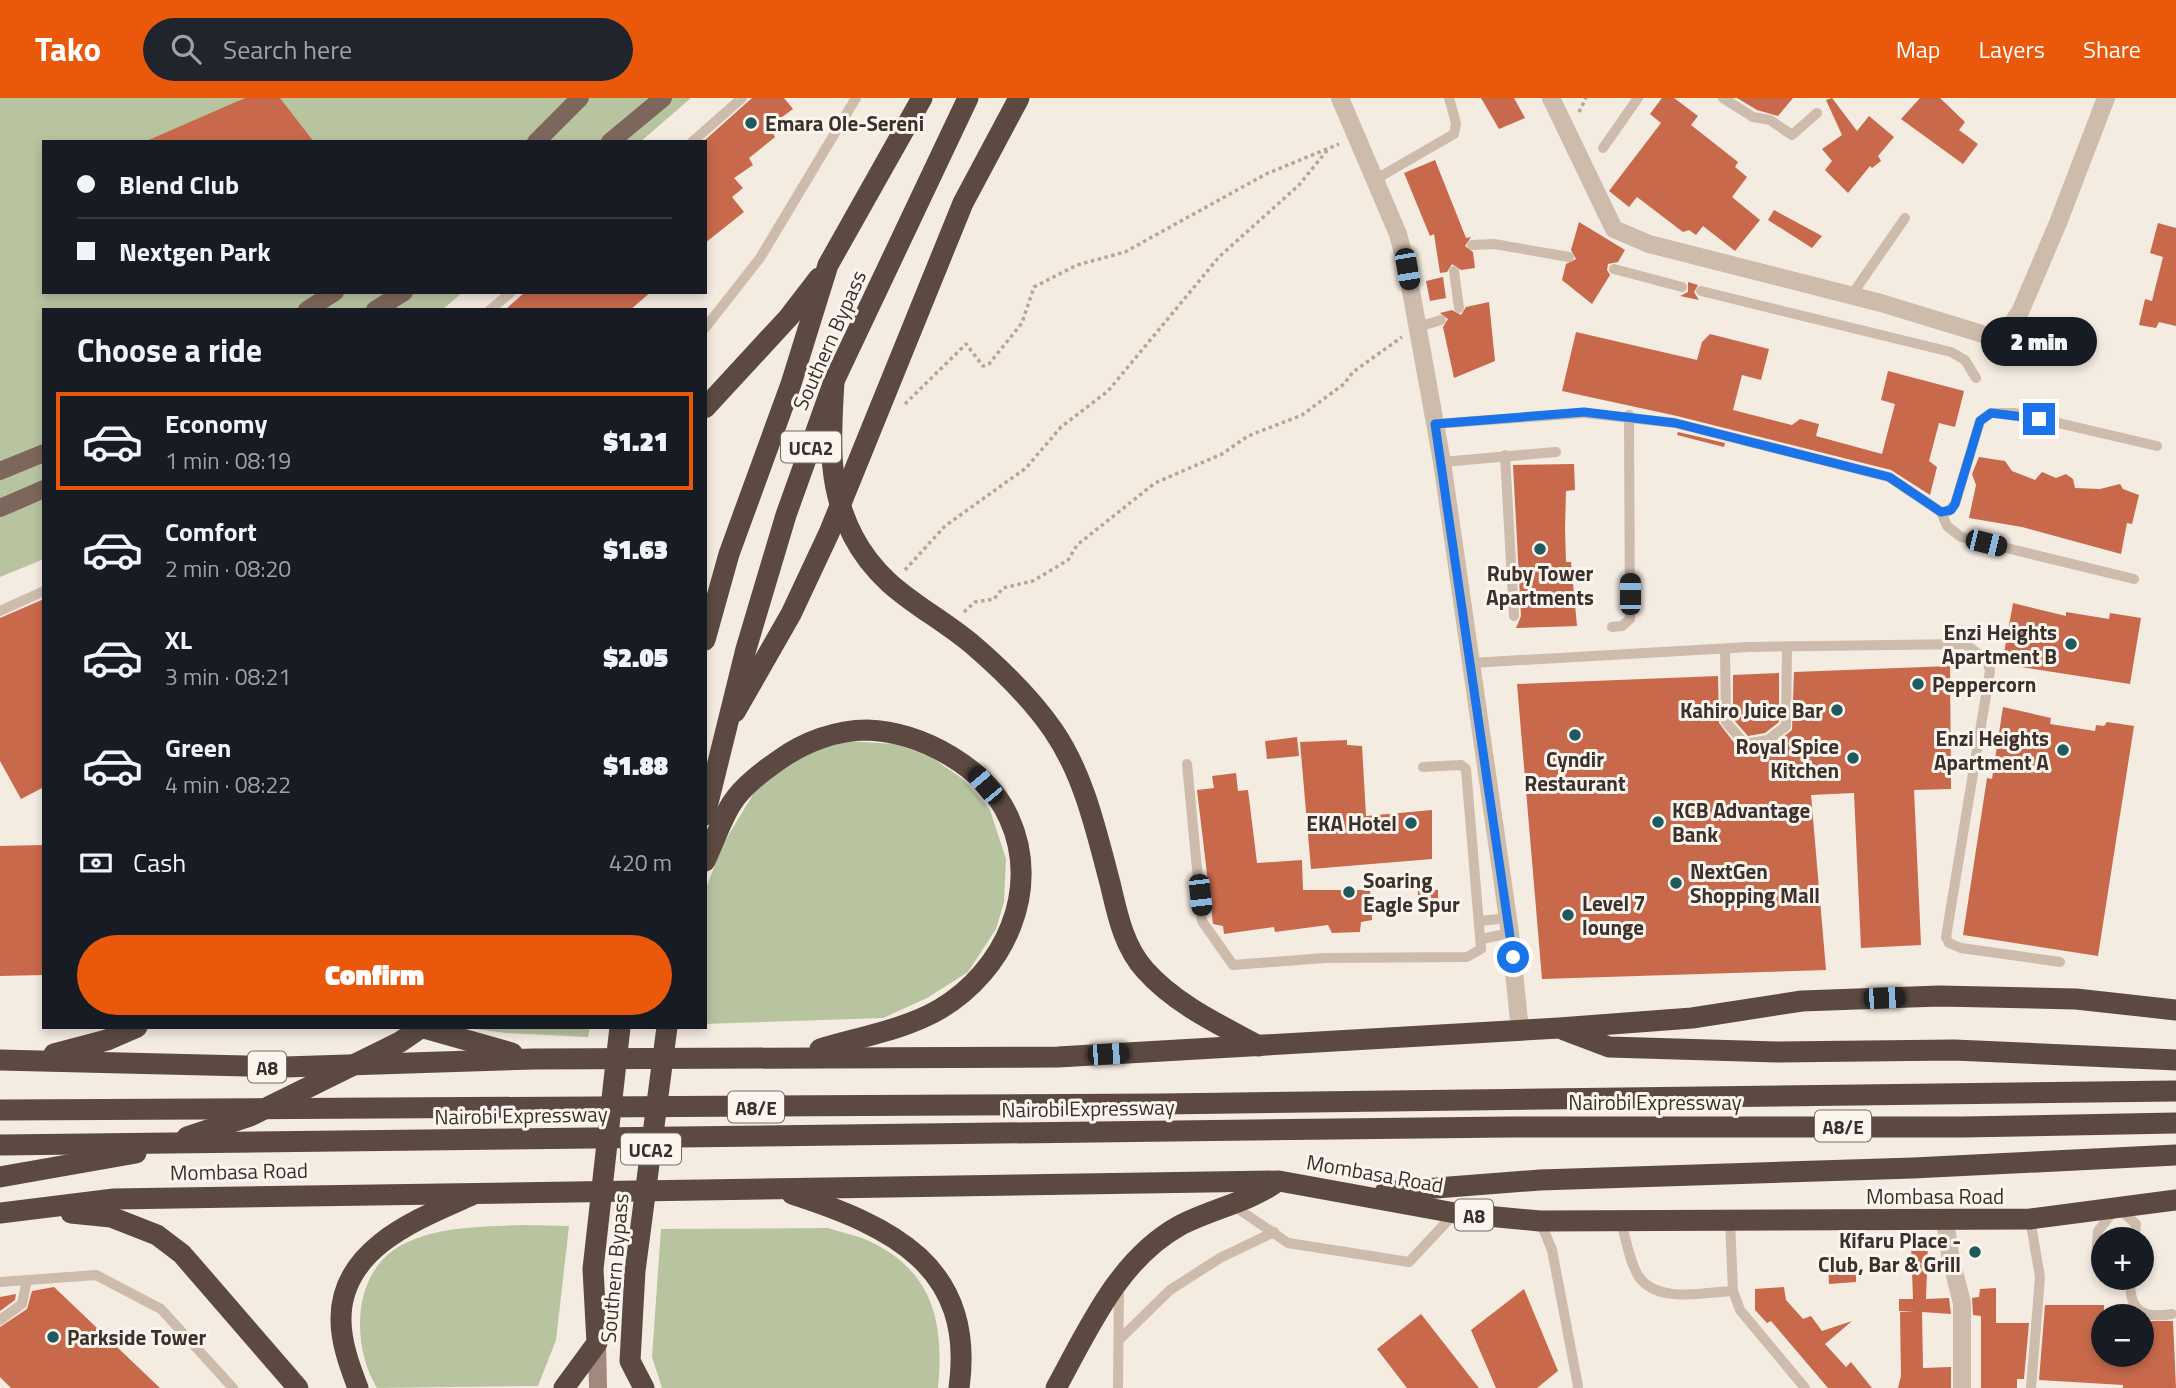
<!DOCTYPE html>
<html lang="en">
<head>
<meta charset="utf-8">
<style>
  :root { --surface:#171b24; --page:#20242c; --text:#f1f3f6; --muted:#9ea1a6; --line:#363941; --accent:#ea580c }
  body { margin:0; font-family:"Titillium Web",sans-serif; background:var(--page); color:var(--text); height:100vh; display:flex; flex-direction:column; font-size:26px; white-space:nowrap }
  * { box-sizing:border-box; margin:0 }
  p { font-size:23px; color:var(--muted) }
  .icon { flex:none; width:38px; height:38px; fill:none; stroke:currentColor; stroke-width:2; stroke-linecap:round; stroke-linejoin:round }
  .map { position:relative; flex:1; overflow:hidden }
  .sheet { position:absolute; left:42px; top:210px; width:665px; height:721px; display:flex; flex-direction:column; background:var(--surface); border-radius:0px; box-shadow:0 4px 10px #0003 }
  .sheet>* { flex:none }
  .top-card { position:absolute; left:42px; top:42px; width:665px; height:154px; border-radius:0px; box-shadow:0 4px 10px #0003; display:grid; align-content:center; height:154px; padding:0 35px; background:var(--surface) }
  .controls { position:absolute; left:2091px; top:1129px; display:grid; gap:14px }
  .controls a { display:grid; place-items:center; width:63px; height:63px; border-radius:50%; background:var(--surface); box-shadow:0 4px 10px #0003; font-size:35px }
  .end { position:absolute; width:32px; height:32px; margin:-16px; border:9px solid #1a73e8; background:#fff; box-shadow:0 0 0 4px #fff }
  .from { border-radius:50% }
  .bubble { position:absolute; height:49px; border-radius:24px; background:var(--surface); box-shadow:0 4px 10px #0003; font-size:23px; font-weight:800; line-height:49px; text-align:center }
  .car { position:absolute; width:21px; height:42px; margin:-21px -10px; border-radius:9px; box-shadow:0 0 5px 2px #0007; background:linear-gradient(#222 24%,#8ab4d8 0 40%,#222 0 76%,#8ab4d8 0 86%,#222 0) }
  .top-card b { display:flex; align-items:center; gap:24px; height:66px; font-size:26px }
  .top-card b+b { border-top:2px solid var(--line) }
  .top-card i { width:18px; height:18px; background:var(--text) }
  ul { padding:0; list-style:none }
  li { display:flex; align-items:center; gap:21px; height:98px; margin:0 14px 10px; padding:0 21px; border:4px solid transparent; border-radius:0px }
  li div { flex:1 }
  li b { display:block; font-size:26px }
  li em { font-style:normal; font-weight:800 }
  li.selected { border-color:var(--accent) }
  li>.icon { width:63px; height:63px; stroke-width:1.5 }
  h2 { padding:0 35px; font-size:32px; line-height:84px }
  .pay { display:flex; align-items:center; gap:18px; height:77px; padding:0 35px; font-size:26px }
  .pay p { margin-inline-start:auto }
  .primary-button { display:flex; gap:14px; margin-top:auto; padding:14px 35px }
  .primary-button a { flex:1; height:80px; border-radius:42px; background:var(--accent); color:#fff; font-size:28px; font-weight:800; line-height:80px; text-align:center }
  header { display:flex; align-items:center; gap:42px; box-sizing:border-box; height:98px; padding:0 35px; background:var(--accent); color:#fff }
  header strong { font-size:33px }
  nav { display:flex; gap:38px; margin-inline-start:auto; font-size:24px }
  .search { width:490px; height:63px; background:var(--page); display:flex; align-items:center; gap:18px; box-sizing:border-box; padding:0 24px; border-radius:38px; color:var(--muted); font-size:26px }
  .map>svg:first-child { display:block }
  .green { fill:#b8c4a0 }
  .building { fill:#c8694b }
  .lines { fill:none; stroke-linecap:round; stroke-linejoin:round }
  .path { stroke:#b9a596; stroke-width:3.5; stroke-dasharray:3.5 3.5; stroke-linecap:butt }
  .lane { stroke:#cdbbac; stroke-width:10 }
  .street { stroke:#cdbbac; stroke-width:18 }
  .secondary { stroke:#a18a7d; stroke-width:18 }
  .primary { stroke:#7d675c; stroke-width:18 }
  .highway { stroke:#5c4a42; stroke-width:21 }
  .route { stroke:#1a73e8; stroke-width:9 }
  .poi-dot { fill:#1f5a5e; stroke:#fbf5ee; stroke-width:2.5 }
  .labels { text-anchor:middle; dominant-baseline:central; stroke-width:6; stroke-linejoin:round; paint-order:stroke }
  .shield { fill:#fbf5ee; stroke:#756b66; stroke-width:2 }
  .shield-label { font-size:19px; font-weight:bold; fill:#3b302b }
  .poi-label { font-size:21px; font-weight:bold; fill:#3b302b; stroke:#fbf5ee; text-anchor:start }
  .street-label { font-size:21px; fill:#3b302b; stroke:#fbf5ee }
</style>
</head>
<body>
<header>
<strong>Tako</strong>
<div class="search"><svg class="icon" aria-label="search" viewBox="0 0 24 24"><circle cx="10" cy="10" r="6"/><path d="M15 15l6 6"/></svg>Search here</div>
<nav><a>Map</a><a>Layers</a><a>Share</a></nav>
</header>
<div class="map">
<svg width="2176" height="1290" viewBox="0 0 2176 1290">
  <rect width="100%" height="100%" fill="#f4ebe1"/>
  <g class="green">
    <polygon points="0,0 691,0 640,44 44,44 44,194 463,194 442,212 44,212 44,461 0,479"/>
    <polygon points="844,643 897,646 931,659 963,681 990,712 1006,761 1004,804 996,831 968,874 927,900 883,920 705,926 705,793 723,746 760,685 801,654"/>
    <polygon points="462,929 590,929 588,939 506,935"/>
    <path d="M 522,1127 L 569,1128 L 556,1242 L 538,1288 L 377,1290 C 350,1246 352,1169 406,1145 C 441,1128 483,1129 522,1127 Z"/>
    <path d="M 828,1130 C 843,1135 861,1138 875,1146 C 935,1177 944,1228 938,1290 L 662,1290 L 652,1259 L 661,1131 Z"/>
  </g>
  <g class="building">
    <polygon points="245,0 280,0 314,44 144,44"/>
    <polygon points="752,0 784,0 793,11 782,19 785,24 772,34 775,39 749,60 753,67 734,80 743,90 732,99 744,114 705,145 705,42"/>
    <polygon points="1481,0 1514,0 1525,20 1499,31"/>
    <polygon points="1662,0 1674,0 1698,18 1691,27 1738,64 1735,69 1747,79 1732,99 1760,122 1735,153 1703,128 1696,137 1689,132 1683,134 1637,99 1629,109 1609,93 1661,25 1650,16"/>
    <polygon points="1737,0 1793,0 1778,18 1757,12"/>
    <polygon points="1832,0 1857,33 1869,18 1894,39 1878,58 1881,63 1872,70 1870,68 1848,95 1825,72 1832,63 1822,51 1842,37 1826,2"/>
    <polygon points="1920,0 1940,0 1965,24 1959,32 1978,46 1963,66 1901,21"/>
    <polygon points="1435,62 1466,140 1471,139 1465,148 1473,154 1475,170 1461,172 1452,166 1447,174 1440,175 1434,136 1430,138 1404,75"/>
    <polygon points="1774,112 1822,138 1812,150 1768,122"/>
    <polygon points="1579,124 1625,152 1618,164 1608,166 1607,172 1610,177 1592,206 1562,182 1566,166 1576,161 1571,152"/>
    <polygon points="2158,125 2176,130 2176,228 2159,224 2156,230 2139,227 2145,201 2152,203 2163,159 2150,155"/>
    <polygon points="1443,179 1446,200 1430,203 1426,183"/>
    <polygon points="1688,184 1698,187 1694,194 1699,202 1680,198 1688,194"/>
    <polygon points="525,194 651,194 630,212 505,212"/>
    <polygon points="1489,204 1495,263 1454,280 1443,229 1448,221 1440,215 1452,212 1461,217 1466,209"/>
    <polygon points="1576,234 1697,262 1702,244 1710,236 1769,251 1761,282 1742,277 1733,312 1792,327 1800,321 1819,326 1816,338 1882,356 1895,306 1881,302 1888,273 1964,293 1955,329 1939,325 1929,363 1937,369 1930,397 1891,372 1677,318 1562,293"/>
    <polygon points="1678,334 1725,345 1724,349 1677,337"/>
    <polygon points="1979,359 2005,363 2012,373 2035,382 2042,374 2056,380 2066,376 2073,381 2075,390 2100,391 2120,386 2123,391 2139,397 2132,426 2127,425 2121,456 2022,429 1969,420 1976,387 1972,376"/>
    <polygon points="1574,366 1575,392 1566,393 1565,431 1566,464 1571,464 1577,528 1516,530 1521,518 1513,367"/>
    <polygon points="44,501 44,689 21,701 0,663 0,520"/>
    <polygon points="2013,505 2066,518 2066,514 2109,521 2110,515 2141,520 2130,586 2002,566"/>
    <polygon points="1950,568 1951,691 1914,692 1921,847 1861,850 1854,695 1811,697 1826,872 1542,881 1517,586 1718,578 1719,625 1739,651 1746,653 1772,648 1792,632 1794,574"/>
    <polygon points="1779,575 1779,624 1765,635 1748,638 1733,621 1733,577"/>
    <polygon points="2003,609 2051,620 2050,626 2095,633 2096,627 2104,628 2107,624 2134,628 2098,858 1963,837 1987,680 1992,681"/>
    <polygon points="1297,639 1299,658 1267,661 1265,643"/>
    <polygon points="1347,642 1347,647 1362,648 1366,718 1432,712 1432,761 1311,771 1300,644"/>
    <polygon points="1236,675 1238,693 1248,692 1257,765 1302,762 1303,792 1370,792 1372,822 1361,824 1360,834 1332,835 1328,827 1275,834 1274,829 1224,836 1223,828 1213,826 1197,692 1214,690 1212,678"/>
    <polygon points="44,747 44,877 0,878 0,748"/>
    <rect x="1418" y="792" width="20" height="22"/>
    <polygon points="1911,1146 1928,1146 1926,1201 1949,1200 1951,1216 1922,1214 1923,1270 1951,1269 1951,1290 1898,1290 1901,1278 1900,1214 1915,1214 1899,1213 1899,1201 1913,1201"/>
    <polygon points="1857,1164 1856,1184 1829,1186 1828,1165"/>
    <polygon points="54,1189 160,1290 11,1290 0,1279 0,1229 27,1211 32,1193"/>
    <polygon points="1784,1189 1786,1202 1803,1221 1811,1218 1822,1233 1852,1223 1825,1246 1846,1269 1851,1264 1872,1290 1828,1290 1771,1223 1767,1225 1755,1212 1755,1191"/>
    <polygon points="1996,1190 1996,1225 2029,1225 2024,1281 2017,1281 2017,1290 1981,1290 1981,1218 1973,1217 1972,1200 1979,1199 1980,1191"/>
    <polygon points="1524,1191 1558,1273 1537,1290 1496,1290 1471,1232"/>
    <polygon points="16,1196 15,1202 0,1213 0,1199"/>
    <polygon points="2045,1207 2104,1207 2104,1256 2142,1256 2142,1223 2173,1223 2176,1290 2123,1290 2123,1287 2039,1282"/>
    <polygon points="1421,1216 1479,1290 1407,1290 1377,1251"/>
  </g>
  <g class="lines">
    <g class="path">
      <polyline points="1579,14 1586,0"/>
      <polyline points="905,306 966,246 983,268 989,266 1022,225 1034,189 1077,167 1125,154 1266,76 1339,46"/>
      <polyline points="905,472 945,428 1026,370 1061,329 1108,293 1219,159 1299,87 1329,50"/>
      <polyline points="964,514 975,504 994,501 1003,490 1033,483 1068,462 1077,447 1155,385 1222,356 1248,338 1302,317 1344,286 1353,274 1402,239"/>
    </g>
    <g class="lane">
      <polyline points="1723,0 1753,19 1770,22 1792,37 1817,15"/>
      <polyline points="692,44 742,0"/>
      <polyline points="1603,50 1638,0"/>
      <polyline points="1376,81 1454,36 1456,25 1449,0"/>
      <polyline points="1472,147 1494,146 1569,159"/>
      <polyline points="1614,171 1682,189"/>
      <polyline points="1454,173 1459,210"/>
      <polyline points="1701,193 1951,254 1965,262 1976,280"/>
      <polyline points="1851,198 1905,120"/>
      <polyline points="490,212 511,194"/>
      <polyline points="1418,229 1441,222"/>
      <polyline points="705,230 760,160 856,0"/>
      <polyline points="1435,326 1584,315 1675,325 1889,379 1941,414 1947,414 1955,406 1980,323 1991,315 2015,315 2157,348"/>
      <polyline points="1505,357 1514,518"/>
      <polyline points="1442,364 1556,354"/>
      <polyline points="1941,414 1947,428 1961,439 2134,481"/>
      <polyline points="0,513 44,493"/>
      <polyline points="1612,529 1622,528 1630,521 1629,317"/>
      <polyline points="1725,551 1726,624 1745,646 1768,642 1786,628 1787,549"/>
      <polyline points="1471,565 1749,549 1965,546 1987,562 1990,573 1946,839 1949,845 1961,850 2060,864"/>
      <polyline points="1187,666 1202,823 1233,867 1325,860 1467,859 1481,851 1466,671 1461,667 1423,669"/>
      <polyline points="1480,823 1508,820"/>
      <polyline points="1482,841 1510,835"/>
      <polyline points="1234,1108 1288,1145 1409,1164 1455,1115"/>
      <path d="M 1620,1121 C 1626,1139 1629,1164 1639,1179 C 1658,1206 1705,1194 1733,1193"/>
      <polyline points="2030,1121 2040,1179 2031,1290"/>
      <polyline points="1730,1122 1733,1193 1740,1212 1805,1290"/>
      <polyline points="1540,1123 1552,1152 1578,1288"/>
      <polyline points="2096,1163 2098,1133 2117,1109 2136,1126 2134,1141"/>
      <path d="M 2130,1180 C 2129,1213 2142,1221 2172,1216"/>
      <polyline points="0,1184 96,1177 161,1211 233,1290"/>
      <polyline points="0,1222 22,1206 27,1182"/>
      <polyline points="1120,1241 1170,1192 1220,1160 1274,1134"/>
      <polyline points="1118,1290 1119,1190"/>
    </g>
    <g class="street">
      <polyline points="1340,0 1398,136 1407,171 1442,364 1510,835 1520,932"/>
      <polyline points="1551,0 1614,131 1649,146 1881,205 1989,238 2008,231 2020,214 2058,125 2106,0"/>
      <polyline points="1945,1123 1951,1162 1962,1205 1962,1290"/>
    </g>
    <polyline class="secondary" points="597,1245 598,1290"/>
    <g class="primary">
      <polyline points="536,44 580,0"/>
      <polyline points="610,44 663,0"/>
      <polyline points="307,212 335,194"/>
      <polyline points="375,212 404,194"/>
      <polyline points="0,373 44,355"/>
      <polyline points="0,410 44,391"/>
    </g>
    <g class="highway">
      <path d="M 834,283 C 831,339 826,386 853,438 C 882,494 929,510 973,547 C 1002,572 1031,600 1053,632 C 1084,677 1096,732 1110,785 C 1117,814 1123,848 1145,872 C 1175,906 1220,927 1259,948"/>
      <polyline points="705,310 789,219 819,180"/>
      <polyline points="705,542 729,456 791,286 828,167 922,0"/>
      <polyline points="735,614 791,516 829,435 963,105 1019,0"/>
      <polyline points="705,717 746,551 786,417 834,283 968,0"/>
      <path d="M 705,763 C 714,744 721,722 732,705 C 743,688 762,674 779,662 C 804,644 836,632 867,632 C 922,634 987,670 1009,720 C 1042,792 1004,873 940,911 C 904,932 859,939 820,951"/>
      <polyline points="420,929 512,955"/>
      <polyline points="1564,932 1609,949 1777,954 1954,952 2176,962"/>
      <polyline points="54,956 107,942 137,929"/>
      <polyline points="0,962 285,969 534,961 1058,959 1559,930 1692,920 1802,903 1939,898 2076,901 2176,912"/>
      <polyline points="0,1012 1162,1006 2176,993"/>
      <polyline points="187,1039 250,1018 400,944 422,929"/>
      <polyline points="0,1047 1509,1029 1962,1029 2176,1025"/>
      <polyline points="0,1079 136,1055"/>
      <polyline points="1385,1094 1540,1082 1913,1070 2176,1057"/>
      <path d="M 792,1096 C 891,1128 976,1168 959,1290"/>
      <polyline points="0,1115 114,1101 1279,1083 1455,1115 1540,1123 2030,1121 2176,1102"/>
      <polyline points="71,1115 111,1119 157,1137 182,1156 298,1290"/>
      <path d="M 358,1290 C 350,1269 341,1245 341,1222 C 340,1150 418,1121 472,1097"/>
      <polyline points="564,1290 597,1245 593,1171 620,929"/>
      <polyline points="644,1290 630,1263 635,1173 667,929"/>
      <path d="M 1056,1290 C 1088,1232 1118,1162 1179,1128 C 1211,1111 1247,1105 1277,1084"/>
    </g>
  </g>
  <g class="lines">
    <polyline class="route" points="1513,859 1435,326 1584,314 1675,325 1889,379 1941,414 1951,412 1955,406 1980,323 1991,315 2039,321"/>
  </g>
  <g class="poi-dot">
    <circle cx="751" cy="25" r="7"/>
    <circle cx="1540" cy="451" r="7"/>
    <circle cx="2071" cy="546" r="7"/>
    <circle cx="1918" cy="586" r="7"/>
    <circle cx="1837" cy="612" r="7"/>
    <circle cx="1575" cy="637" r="7"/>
    <circle cx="2063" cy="652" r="7"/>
    <circle cx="1853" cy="660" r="7"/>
    <circle cx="1658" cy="724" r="7"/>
    <circle cx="1411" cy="725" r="7"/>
    <circle cx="1676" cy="785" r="7"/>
    <circle cx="1349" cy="794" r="7"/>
    <circle cx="1568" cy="817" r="7"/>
    <circle cx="1975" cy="1154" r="7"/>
    <circle cx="53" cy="1239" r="7"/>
  </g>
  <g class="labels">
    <g class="shield">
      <rect x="781" y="333.5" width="60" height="31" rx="5"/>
      <rect x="248" y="953.5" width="38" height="31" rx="5"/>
      <rect x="728" y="993.5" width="56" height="31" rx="5"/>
      <rect x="1815" y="1012.5" width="56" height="31" rx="5"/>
      <rect x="621" y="1035.5" width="60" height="31" rx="5"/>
      <rect x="1455" y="1101.5" width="38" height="31" rx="5"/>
    </g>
    <g class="shield-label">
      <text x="811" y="349">UCA2</text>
      <text x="267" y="969">A8</text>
      <text x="756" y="1009">A8/E</text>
      <text x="1843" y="1028">A8/E</text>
      <text x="651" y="1051">UCA2</text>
      <text x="1474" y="1117">A8</text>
    </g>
    <g class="poi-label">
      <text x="765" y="25">Emara Ole-Sereni</text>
      <text x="1540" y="475" text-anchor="middle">Ruby Tower<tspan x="1540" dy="24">Apartments</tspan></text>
      <text x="2057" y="534" text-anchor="end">Enzi Heights<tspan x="2057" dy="24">Apartment B</tspan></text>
      <text x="1932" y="586">Peppercorn</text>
      <text x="1823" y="612" text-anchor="end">Kahiro Juice Bar</text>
      <text x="2049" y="640" text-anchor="end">Enzi Heights<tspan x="2049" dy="24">Apartment A</tspan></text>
      <text x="1839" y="648" text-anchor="end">Royal Spice<tspan x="1839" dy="24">Kitchen</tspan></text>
      <text x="1575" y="661" text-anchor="middle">Cyndir<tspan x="1575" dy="24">Restaurant</tspan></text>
      <text x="1672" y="712">KCB Advantage<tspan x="1672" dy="24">Bank</tspan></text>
      <text x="1397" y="725" text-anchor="end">EKA Hotel</text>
      <text x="1690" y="773">NextGen<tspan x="1690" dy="24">Shopping Mall</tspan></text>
      <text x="1363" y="782">Soaring<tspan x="1363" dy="24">Eagle Spur</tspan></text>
      <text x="1582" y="805">Level 7<tspan x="1582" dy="24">lounge</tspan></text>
      <text x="1961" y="1142" text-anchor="end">Kifaru Place -<tspan x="1961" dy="24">Club, Bar &amp; Grill</tspan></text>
      <text x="67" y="1239">Parkside Tower</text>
    </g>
    <g class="street-label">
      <text transform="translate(829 242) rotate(-66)">Southern Bypass</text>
      <text x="1655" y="1004">Nairobi Expressway</text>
      <text transform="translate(1088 1010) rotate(-1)">Nairobi Expressway</text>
      <text transform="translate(521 1017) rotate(-1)">Nairobi Expressway</text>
      <text transform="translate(239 1073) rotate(-1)">Mombasa Road</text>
      <text transform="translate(1375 1075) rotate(10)">Mombasa Road</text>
      <text x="1935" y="1098">Mombasa Road</text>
      <text transform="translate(614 1170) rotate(-85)">Southern Bypass</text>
    </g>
  </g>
</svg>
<div class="controls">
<a>+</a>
<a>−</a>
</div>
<i class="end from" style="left:1513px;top:859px"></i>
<i class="end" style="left:2039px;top:321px"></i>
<div class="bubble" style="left:1981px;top:219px;width:116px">2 min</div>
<i class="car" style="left:1407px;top:171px;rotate:170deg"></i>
<i class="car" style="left:1986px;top:445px;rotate:104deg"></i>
<i class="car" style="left:1630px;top:496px;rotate:0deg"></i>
<i class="car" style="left:985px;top:687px;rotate:320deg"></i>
<i class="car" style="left:1200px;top:797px;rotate:174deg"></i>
<i class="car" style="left:1884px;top:900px;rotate:88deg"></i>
<i class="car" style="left:1108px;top:956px;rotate:87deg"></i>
<div class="top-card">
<b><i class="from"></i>Blend Club</b>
<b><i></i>Nextgen Park</b>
</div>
<section class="sheet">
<h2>Choose a ride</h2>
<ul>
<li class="selected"><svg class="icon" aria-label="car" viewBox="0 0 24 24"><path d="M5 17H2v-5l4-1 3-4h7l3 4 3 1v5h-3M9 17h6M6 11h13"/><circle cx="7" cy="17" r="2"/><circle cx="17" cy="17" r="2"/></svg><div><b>Economy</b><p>1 min · 08:19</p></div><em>$1.21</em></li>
<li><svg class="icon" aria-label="car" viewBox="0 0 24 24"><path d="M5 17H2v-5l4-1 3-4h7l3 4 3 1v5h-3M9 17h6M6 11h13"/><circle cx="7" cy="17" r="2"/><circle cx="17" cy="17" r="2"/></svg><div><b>Comfort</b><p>2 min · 08:20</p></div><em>$1.63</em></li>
<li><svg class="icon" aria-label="car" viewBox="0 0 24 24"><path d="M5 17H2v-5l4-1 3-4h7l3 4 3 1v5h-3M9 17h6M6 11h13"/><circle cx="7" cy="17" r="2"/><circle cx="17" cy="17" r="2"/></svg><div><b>XL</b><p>3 min · 08:21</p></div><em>$2.05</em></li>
<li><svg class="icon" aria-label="car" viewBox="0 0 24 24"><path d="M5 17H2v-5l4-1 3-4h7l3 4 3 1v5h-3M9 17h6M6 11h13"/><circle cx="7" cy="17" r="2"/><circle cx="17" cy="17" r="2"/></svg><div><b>Green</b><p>4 min · 08:22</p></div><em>$1.88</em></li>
</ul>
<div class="pay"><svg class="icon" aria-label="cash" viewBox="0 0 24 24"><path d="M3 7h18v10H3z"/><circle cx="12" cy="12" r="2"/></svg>Cash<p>420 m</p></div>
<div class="primary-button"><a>Confirm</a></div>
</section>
</div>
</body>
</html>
